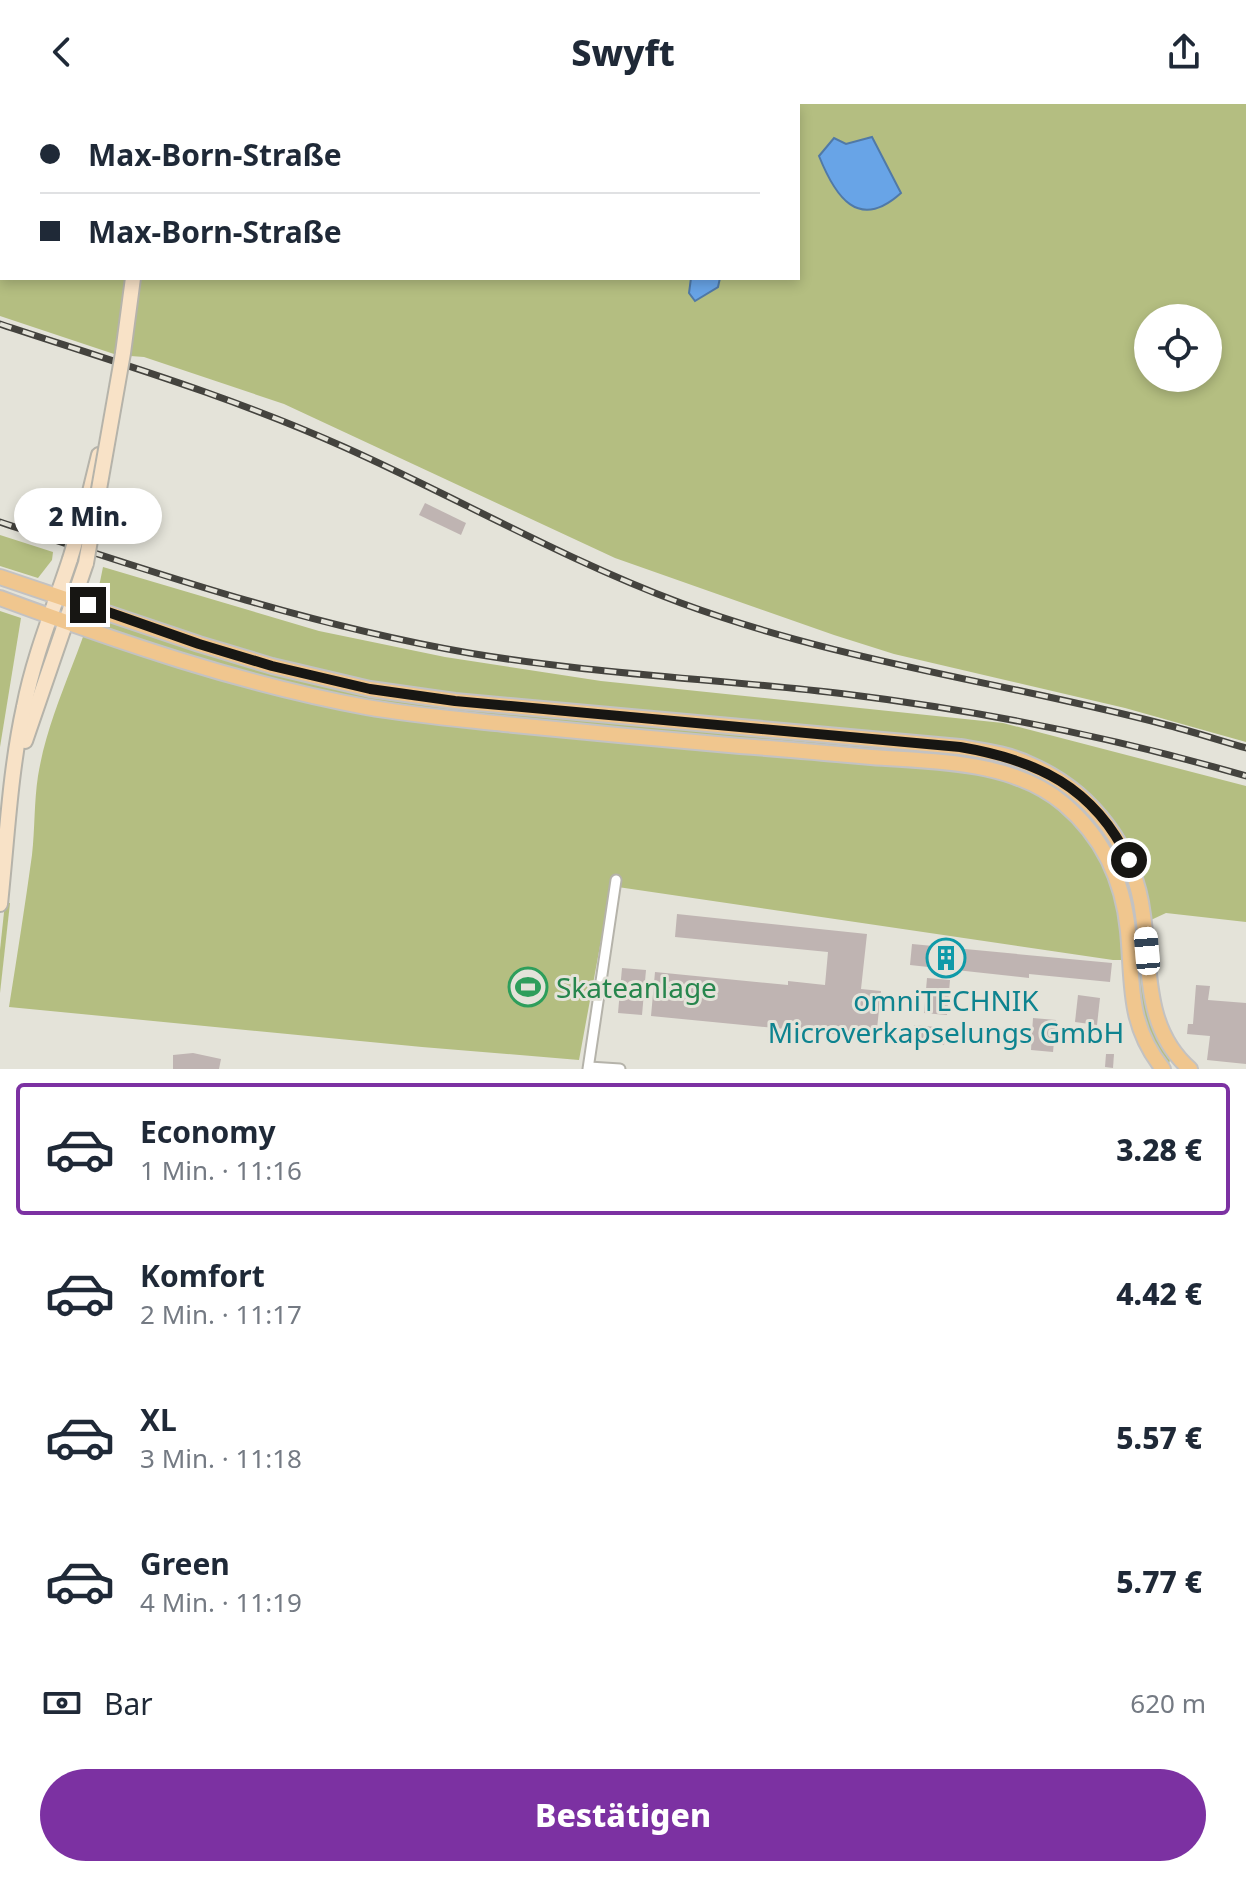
<!DOCTYPE html>
<html lang="de">
<head>
<meta charset="utf-8">
<style>
  :root { --surface:#fff; --page:#f2f2f3; --text:#1f2937; --muted:#747a83; --line:#e0e1e3; --accent:#7c31a2 }
  body { margin:0; font-family:"Noto Sans",sans-serif; background:var(--page); color:var(--text); height:100vh; display:flex; flex-direction:column; font-size:30px; white-space:nowrap }
  * { box-sizing:border-box; margin:0 }
  p { font-size:26px; color:var(--muted) }
  .icon { flex:none; width:44px; height:44px; fill:none; stroke:currentColor; stroke-width:2; stroke-linecap:round; stroke-linejoin:round }
  .map { position:relative; height:965px; overflow:hidden }
  .details { display:flex; flex-direction:column; background:var(--surface); flex:1 }
  .details>* { flex:none }
  .hud { position:absolute; left:0px; top:0px; width:800px; height:176px; box-shadow:0 4px 12px #0003; display:grid; align-content:center; height:176px; padding:0 40px; background:var(--surface) }
  .tools { position:absolute; left:1134px; top:200px; display:grid; gap:16px }
  .tools a { display:grid; place-items:center; width:88px; height:88px; border-radius:50%; background:var(--surface); box-shadow:0 4px 12px #0003; font-size:40px }
  .end { position:absolute; width:36px; height:36px; margin:-18px; border:10px solid #171613; background:#fff; box-shadow:0 0 0 4px #fff }
  .from { border-radius:50% }
  .bubble { position:absolute; height:56px; border-radius:28px; background:var(--surface); box-shadow:0 4px 12px #0003; font-size:26px; font-weight:800; line-height:56px; text-align:center }
  .car { position:absolute; width:24px; height:48px; margin:-24px -12px; border-radius:10px; box-shadow:0 0 6px 2px #0007; background:linear-gradient(#fff 24%,#345 0 40%,#fff 0 76%,#345 0 86%,#fff 0) }
  .hud b { display:flex; align-items:center; gap:28px; height:76px; font-size:30px }
  .hud b+b { border-top:2px solid var(--line) }
  .hud i { width:20px; height:20px; background:var(--text) }
  ul { padding:14px 0 0; list-style:none }
  li { display:flex; align-items:center; gap:24px; height:132px; margin:0 16px 12px; padding:0 24px; border:4px solid transparent; border-radius:8px }
  li div { flex:1 }
  li b { display:block; font-size:30px }
  li em { font-style:normal; font-weight:800 }
  li.on { border-color:var(--accent) }
  li>.icon { width:72px; height:72px; stroke-width:1.5 }
  .pay { display:flex; align-items:center; gap:20px; height:88px; padding:0 40px; font-size:30px }
  .pay p { margin-inline-start:auto }
  .cta { display:flex; gap:16px; margin-top:auto; padding:16px 40px }
  .cta a { flex:1; height:92px; border-radius:48px; background:var(--accent); color:#fff; font-size:32px; font-weight:800; line-height:92px; text-align:center }
  header { display:flex; justify-content:space-between; align-items:center; height:104px; padding:0 40px; background:var(--surface); font-size:36px; font-weight:800 }
  .map>svg:first-child { display:block }
  .green { fill:#b4be81; fill-rule:evenodd }
  .water { fill:#68a4e7; stroke:#5079a7; stroke-width:2 }
  .building { fill:#bfb4b2 }
  .lines { fill:none; stroke-linecap:round; stroke-linejoin:round }
  .street-casing { stroke:#b5b3aa; stroke-width:13 }
  .secondary-casing { stroke:#b5b3aa; stroke-width:18 }
  .primary-casing { stroke:#c3c2c2; stroke-width:18 }
  .street { stroke:#fff; stroke-width:9 }
  .secondary { stroke:#f8e2c7; stroke-width:14 }
  .primary { stroke:#f0c68e; stroke-width:14 }
  .rail-casing { stroke:#44433e; stroke-width:7 }
  .rail { stroke:#e4e3d9; stroke-width:4; stroke-dasharray:12; stroke-linecap:butt }
  .secondary-bridge-casing { stroke:#b5b3aa; stroke-width:18; stroke-linecap:butt }
  .secondary-bridge { stroke:#f8e2c7; stroke-width:14 }
  .route { stroke:#171613; stroke-width:10 }
  .labels { text-anchor:middle; dominant-baseline:central; stroke-width:6; stroke-linejoin:round; paint-order:stroke }
  .leisure-label { font-size:28px; fill:#27864d; stroke:#e4e3d9; text-anchor:start }
  .culture-label { font-size:28px; fill:#0d838f; stroke:#e4e3d9 }
</style>
</head>
<body>
<header><svg class="icon" aria-label="back" viewBox="0 0 24 24"><path d="M15 5l-7 7 7 7"/></svg>Swyft<svg class="icon" aria-label="share" viewBox="0 0 24 24"><path d="M12 15V3M7 8l5-5 5 5M5 13v7h14v-7"/></svg></header>
<div class="map">
<svg width="1246" height="965" viewBox="0 0 1246 965">
  <rect width="100%" height="100%" fill="#e4e3d9"/>
  <g class="green">
    <path d="M 0,0 L 123,0 L 2,2 L 2,174 L 798,174 L 798,2 L 177,2 L 177,0 L 1246,0 L 1246,638 L 1125,604 L 894,550 L 834,531 L 615,454 L 284,300 L 144,253 L 117,251 L 0,212 ZM 1148,214 L 1208,214 L 1208,274 L 1148,274 Z"/>
    <polygon points="0,431 53,448 52,456 38,474 0,462"/>
    <path d="M 103,463 L 319,527 L 445,553 L 601,577 L 1003,619 L 1246,682 L 1246,818 L 1166,809 L 1138,822 C 1142,872 1141,913 1170,956 L 1169,960 L 1166,960 C 1134,920 1136,873 1132,824 L 1121,829 L 1123,856 L 1113,856 L 611,782 L 579,956 L 422,943 L 9,903 C 17,852 25,802 32,751 C 35,725 34,698 38,672 C 50,599 90,535 103,463 Z"/>
    <polygon points="0,507 21,514 0,643"/>
    <polygon points="5,799 10,799 0,889 0,846"/>
  </g>
  <g class="water">
    <path d="M 872,33 L 901,89 C 858,128 835,92 819,52 L 834,34 L 846,40 Z"/>
    <polygon points="691,174 720,174 718,183 695,197 689,189"/>
  </g>
  <g class="building">
    <polygon points="425,399 466,419 461,431 419,411"/>
    <polygon points="677,810 867,830 861,885 881,887 876,934 651,912 655,868 788,881 788,877 825,881 828,848 675,833"/>
    <polygon points="912,840 1112,859 1110,878 1029,870 1029,874 910,861"/>
    <polygon points="622,864 646,866 642,911 618,909"/>
    <polygon points="927,874 950,876 947,911 924,909"/>
    <polygon points="1196,881 1210,882 1208,896 1246,899 1246,960 1207,956 1210,932 1187,930 1188,920 1193,920"/>
    <polygon points="1078,891 1100,894 1097,921 1075,918"/>
    <polygon points="1033,914 1056,916 1053,948 1031,946"/>
    <polygon points="914,921 946,924 944,941 913,938"/>
    <polygon points="193,949 221,955 219,965 173,965 173,951"/>
    <polygon points="1106,950 1114,950 1113,964 1105,963"/>
  </g>
  <g class="lines">
    <defs>
      <g id="street">
        <polyline points="589,963 620,965"/>
        <polyline points="588,965 616,776"/>
      </g>
      <g id="secondary">
        <polyline points="160,2 161,0"/>
        <polyline points="123,249 133,174"/>
        <polyline points="89,392 99,351"/>
        <polyline points="25,637 86,459"/>
        <path d="M 0,800 C 7,734 10,667 24,603 C 34,551 54,504 70,455"/>
      </g>
      <g id="primary">
        <path d="M 0,473 L 199,540 L 272,562 L 370,585 L 455,597 L 960,643 C 984,647 1009,650 1031,661 C 1093,688 1135,745 1143,811 C 1151,867 1144,925 1190,965"/>
        <path d="M 0,494 C 119,538 241,580 366,603 C 412,611 458,615 504,620 C 583,628 661,635 740,642 C 783,645 827,649 871,653 C 935,658 1012,656 1064,700 C 1103,733 1123,776 1128,827 C 1133,880 1127,920 1163,965"/>
      </g>
    </defs>
    <use href="#street" class="street-casing"/>
    <use href="#secondary" class="secondary-casing"/>
    <use href="#primary" class="primary-casing"/>
    <use href="#street" class="street"/>
    <use href="#secondary" class="secondary"/>
    <use href="#primary" class="primary"/>
    <defs>
      <g id="rail">
        <path d="M 0,220 C 115,258 233,293 344,343 C 456,393 565,456 681,499 C 837,557 1003,578 1163,620 C 1191,627 1218,636 1246,644"/>
        <path d="M 0,418 C 155,469 308,521 469,549 C 593,570 719,575 845,590 C 983,607 1112,633 1246,672"/>
      </g>
    </defs>
    <use href="#rail" class="rail-casing"/>
    <use href="#rail" class="rail"/>
    <defs>
      <g id="secondary-bridge">
        <polyline points="70,455 89,392"/>
        <polyline points="86,459 123,249"/>
      </g>
    </defs>
    <use href="#secondary-bridge" class="secondary-bridge-casing"/>
    <use href="#secondary-bridge" class="secondary-bridge"/>
  </g>
  <g class="lines">
    <path class="route" d="M 88,501 L 199,540 L 272,562 L 370,585 L 455,597 L 960,643 C 1037,656 1094,683 1129,756"/>
  </g>
  <defs>
    <symbol id="building-ring" viewBox="-11 -11 22 22"><circle r="9.5" fill="#e4e3d9" stroke="#0f9aa8" stroke-width="1.5"/><path d="M-4-6H4V6H1V3H-1V6H-4ZM-2.5-4.3h1.7v1.8h-1.7ZM.8-4.3h1.7v1.8H.8ZM-2.5-1h1.7V.8h-1.7ZM.8-1h1.7V.8H.8Z" fill="#0f9aa8"/></symbol>
    <symbol id="stadium-ring" viewBox="-11 -11 22 22"><circle r="9.5" fill="#e4e3d9" stroke="#2e9e5b" stroke-width="1.5"/><path d="M0-5a6.5 5 0 1 0 0 10a6.5 5 0 1 0 0-10ZM-3.5-1.8h7v3.6h-7Z" fill="#2e9e5b"/></symbol>
  </defs>
  <g fill-rule="evenodd">
    <use href="#building-ring" x="924" y="832" width="44" height="44"/>
    <use href="#stadium-ring" x="506" y="861" width="44" height="44"/>
  </g>
  <g class="labels">
    <g class="leisure-label">
      <text x="556" y="883">Skateanlage</text>
    </g>
    <g class="culture-label">
      <text x="946" y="896">omniTECHNIK<tspan x="946" dy="32">Microverkapselungs GmbH</tspan></text>
    </g>
  </g>
</svg>
<div class="tools">
<a><svg class="icon" aria-label="locate" viewBox="0 0 24 24"><circle cx="12" cy="12" r="6"/><path d="M12 2v4M12 18v4M2 12h4M18 12h4"/></svg></a>
</div>
<i class="end from" style="left:1129px;top:756px"></i>
<i class="end" style="left:88px;top:501px"></i>
<div class="bubble" style="left:14px;top:384px;width:148px">2 Min.</div>
<i class="car" style="left:1147px;top:847px;rotate:355deg"></i>
<div class="hud">
<b><i class="from"></i>Max-Born-Straße</b>
<b><i></i>Max-Born-Straße</b>
</div>
</div>
<section class="details">
<ul>
<li class="on"><svg class="icon" aria-label="car" viewBox="0 0 24 24"><path d="M5 17H2v-5l4-1 3-4h7l3 4 3 1v5h-3M9 17h6M6 11h13"/><circle cx="7" cy="17" r="2"/><circle cx="17" cy="17" r="2"/></svg><div><b>Economy</b><p>1 Min. · 11:16</p></div><em>3.28 €</em></li>
<li><svg class="icon" aria-label="car" viewBox="0 0 24 24"><path d="M5 17H2v-5l4-1 3-4h7l3 4 3 1v5h-3M9 17h6M6 11h13"/><circle cx="7" cy="17" r="2"/><circle cx="17" cy="17" r="2"/></svg><div><b>Komfort</b><p>2 Min. · 11:17</p></div><em>4.42 €</em></li>
<li><svg class="icon" aria-label="car" viewBox="0 0 24 24"><path d="M5 17H2v-5l4-1 3-4h7l3 4 3 1v5h-3M9 17h6M6 11h13"/><circle cx="7" cy="17" r="2"/><circle cx="17" cy="17" r="2"/></svg><div><b>XL</b><p>3 Min. · 11:18</p></div><em>5.57 €</em></li>
<li><svg class="icon" aria-label="car" viewBox="0 0 24 24"><path d="M5 17H2v-5l4-1 3-4h7l3 4 3 1v5h-3M9 17h6M6 11h13"/><circle cx="7" cy="17" r="2"/><circle cx="17" cy="17" r="2"/></svg><div><b>Green</b><p>4 Min. · 11:19</p></div><em>5.77 €</em></li>
</ul>
<div class="pay"><svg class="icon" aria-label="cash" viewBox="0 0 24 24"><path d="M3 7h18v10H3z"/><circle cx="12" cy="12" r="2"/></svg>Bar<p>620 m</p></div>
<div class="cta"><a>Bestätigen</a></div>
</section>
</body>
</html>
